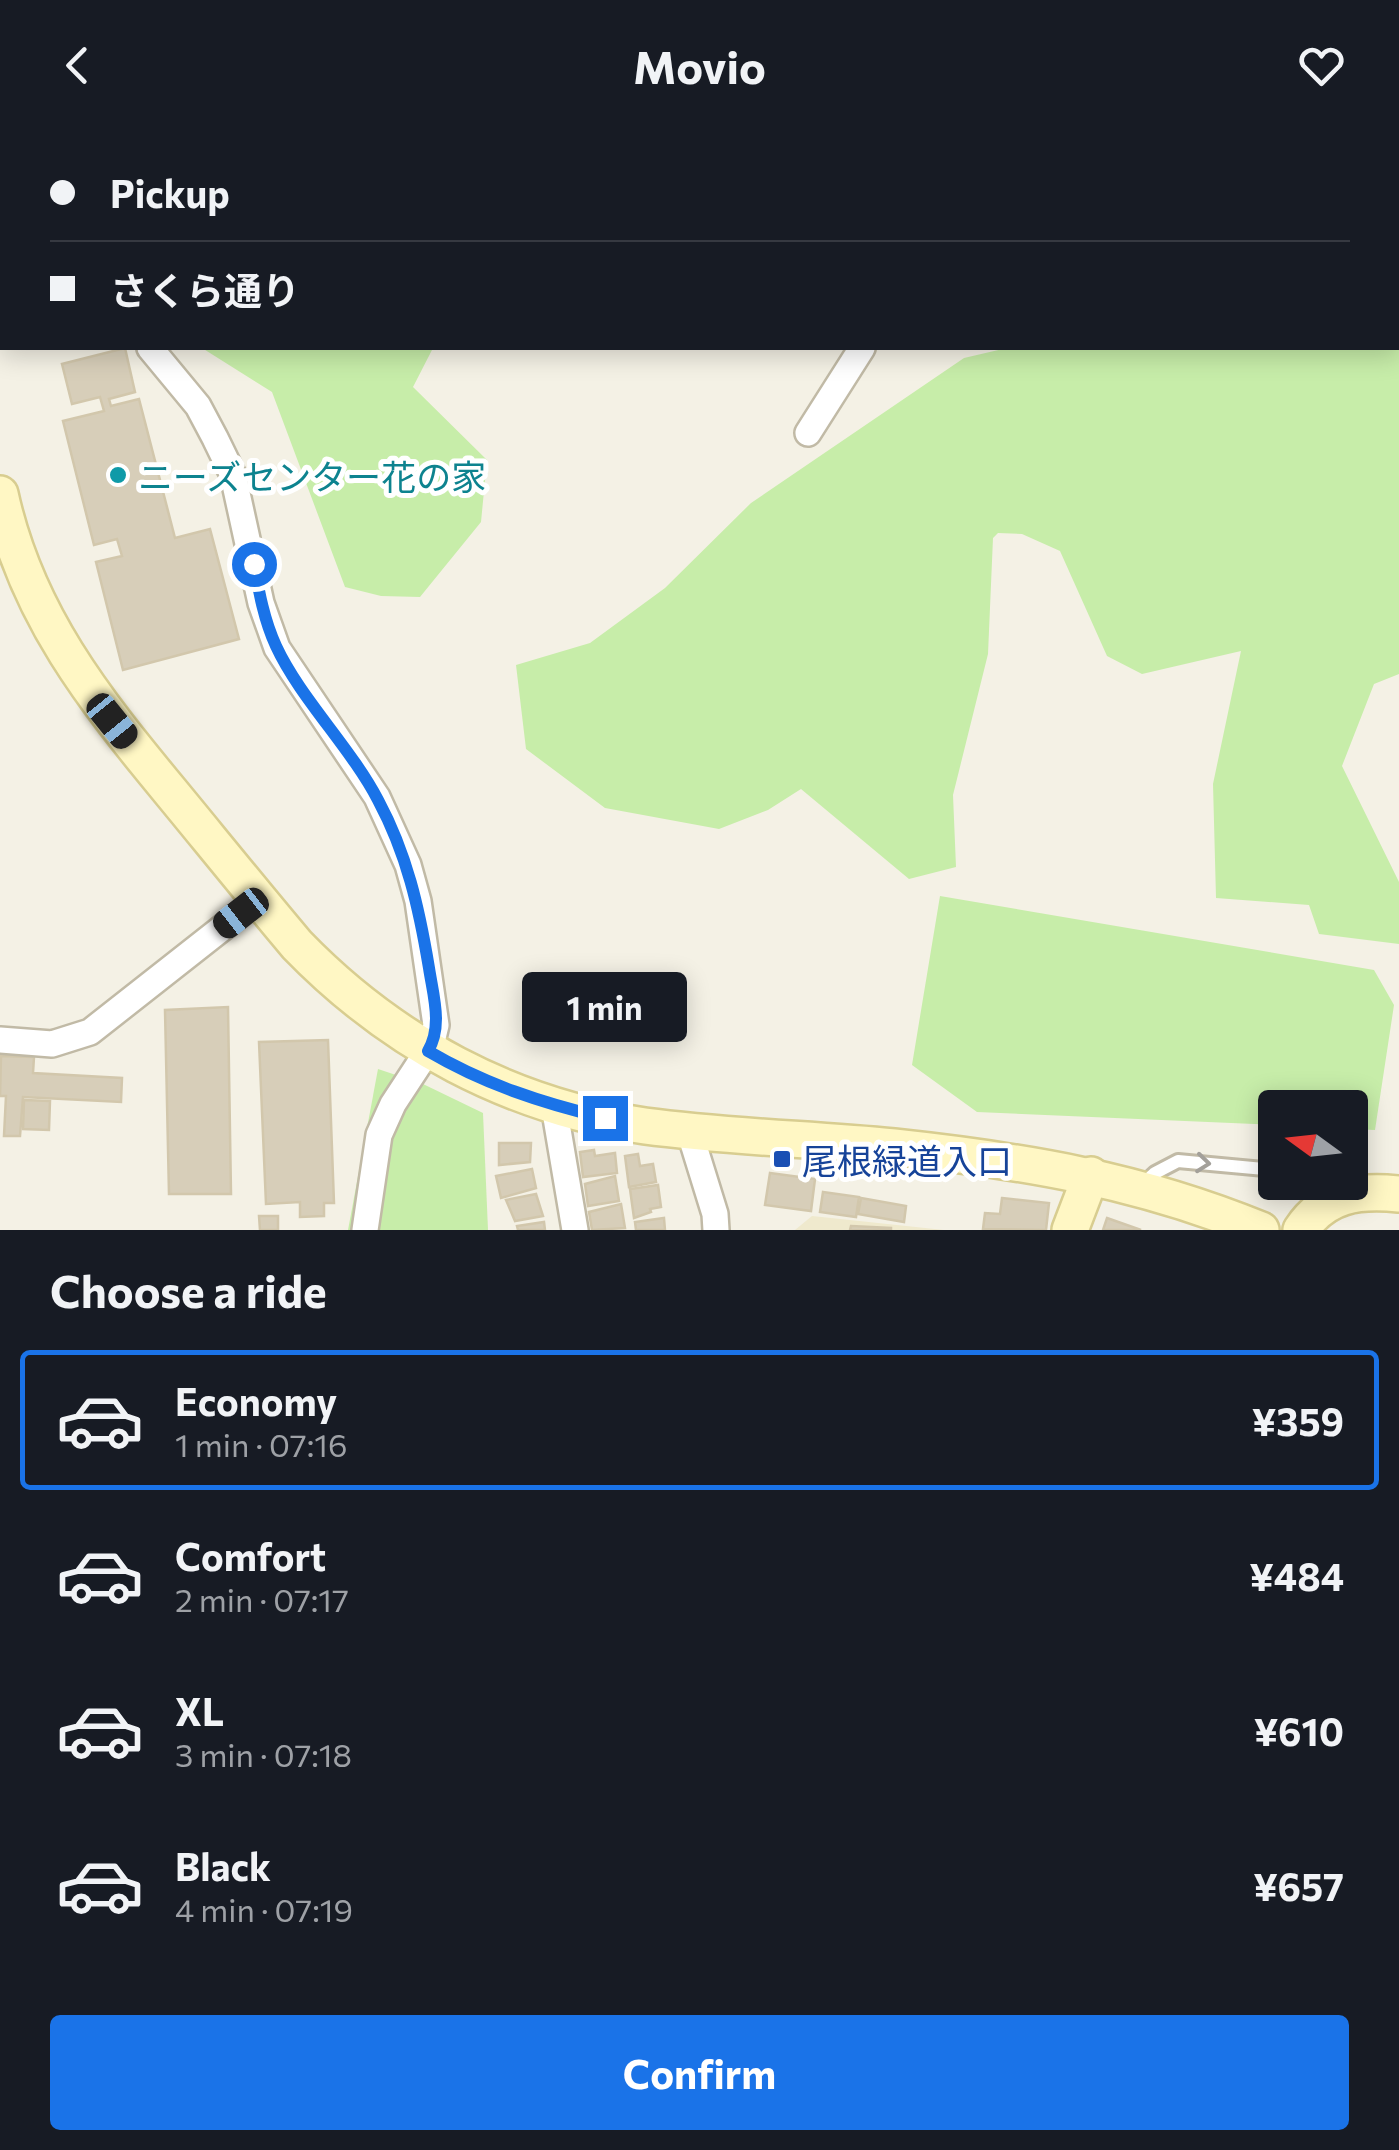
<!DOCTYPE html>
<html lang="en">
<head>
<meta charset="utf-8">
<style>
  :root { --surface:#171b24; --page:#242831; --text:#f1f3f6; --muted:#9ea1a6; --line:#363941; --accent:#1a73e8 }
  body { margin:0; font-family:Commissioner,"Noto Sans JP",sans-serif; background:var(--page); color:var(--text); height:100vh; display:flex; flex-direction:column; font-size:38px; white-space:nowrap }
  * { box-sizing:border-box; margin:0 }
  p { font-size:32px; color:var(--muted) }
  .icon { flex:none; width:55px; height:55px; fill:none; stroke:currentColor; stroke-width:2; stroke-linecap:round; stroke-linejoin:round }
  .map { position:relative; height:1100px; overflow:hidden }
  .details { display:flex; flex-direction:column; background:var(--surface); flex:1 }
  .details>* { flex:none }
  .guide { position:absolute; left:0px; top:0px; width:1400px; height:220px; box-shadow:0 5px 25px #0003; display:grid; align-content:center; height:220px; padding:0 50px; background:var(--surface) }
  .needle { width:65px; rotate:285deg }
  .buttons { position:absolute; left:1258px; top:960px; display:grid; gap:20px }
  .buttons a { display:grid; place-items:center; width:110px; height:110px; border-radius:10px; background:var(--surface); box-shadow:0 5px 25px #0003; font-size:50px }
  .end { position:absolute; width:45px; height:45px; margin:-22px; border:12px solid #1a73e8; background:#fff; box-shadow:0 0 0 5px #fff }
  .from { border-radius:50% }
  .bubble { position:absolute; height:70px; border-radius:10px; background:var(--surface); box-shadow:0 5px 25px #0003; font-size:32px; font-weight:700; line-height:70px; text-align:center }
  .car { position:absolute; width:30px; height:60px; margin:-30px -15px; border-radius:12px; box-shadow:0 0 8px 2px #0007; background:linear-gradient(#222 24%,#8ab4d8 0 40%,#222 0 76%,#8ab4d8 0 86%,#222 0) }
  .guide b { display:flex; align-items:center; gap:35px; height:95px; font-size:38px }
  .guide b+b { border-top:2px solid var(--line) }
  .guide i { width:25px; height:25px; background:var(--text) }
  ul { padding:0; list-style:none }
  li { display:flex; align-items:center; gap:30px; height:140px; margin:0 20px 15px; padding:0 30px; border:5px solid transparent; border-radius:10px }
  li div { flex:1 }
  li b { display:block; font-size:38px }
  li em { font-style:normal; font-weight:700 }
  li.active { border-color:var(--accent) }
  li>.icon { width:90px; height:90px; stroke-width:1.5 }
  h2 { padding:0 50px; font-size:45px; line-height:120px }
  .cta { display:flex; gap:20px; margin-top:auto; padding:20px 50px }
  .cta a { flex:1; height:115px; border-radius:10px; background:var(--accent); color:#fff; font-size:40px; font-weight:700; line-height:115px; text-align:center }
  header { display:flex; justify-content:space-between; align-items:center; height:130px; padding:0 50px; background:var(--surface); font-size:45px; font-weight:700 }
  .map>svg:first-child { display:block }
  .education { fill:#efe9cd }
  .green { fill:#c7eda9 }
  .building { fill:#d7ceb9; stroke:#d2c7ac; stroke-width:2.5 }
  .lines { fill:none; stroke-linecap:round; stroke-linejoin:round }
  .lane-casing { stroke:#c1baa6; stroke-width:18 }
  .street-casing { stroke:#c1baa6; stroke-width:30 }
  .secondary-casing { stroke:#d8cd90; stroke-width:40 }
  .lane { stroke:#fff; stroke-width:12 }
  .street { stroke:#fff; stroke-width:25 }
  .secondary { stroke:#fff7c4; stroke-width:35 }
  .oneway { stroke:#a3a09a }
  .route { stroke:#1a73e8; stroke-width:12 }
  .culture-dot { fill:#0f9aa8; stroke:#fff; stroke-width:4 }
  .transit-dot { fill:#1a4fb4; stroke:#fff; stroke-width:4 }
  .labels { text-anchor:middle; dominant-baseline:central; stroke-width:10; stroke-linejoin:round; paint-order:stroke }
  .culture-label { font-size:35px; fill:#0d838f; stroke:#fff; text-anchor:start }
  .transit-label { font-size:35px; fill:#164399; stroke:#fff; text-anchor:start }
</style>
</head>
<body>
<header><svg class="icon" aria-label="back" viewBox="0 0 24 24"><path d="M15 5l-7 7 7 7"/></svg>Movio<svg class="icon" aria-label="heart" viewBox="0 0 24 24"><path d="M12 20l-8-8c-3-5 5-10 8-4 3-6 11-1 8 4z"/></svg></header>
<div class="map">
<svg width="1399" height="1100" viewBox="0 0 1399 1100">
  <rect width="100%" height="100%" fill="#f4f1e5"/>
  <polygon class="education" points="812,1086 944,1100 795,1100"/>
  <g class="green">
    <polygon points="171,0 739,0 170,2"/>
    <polygon points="1177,0 1399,0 1399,544 1374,554 1342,636 1399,752 1399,814 1319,804 1309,775 1216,768 1213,654 1241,521 1142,544 1107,526 1060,421 1022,404 998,403 993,408 988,524 953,665 956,737 909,749 801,659 768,680 719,699 605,678 526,619 516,535 590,513 665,458 751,373 964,228 1007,218 1398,218 1398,2 1176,2"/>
    <polygon points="202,218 433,218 413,257 487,330 481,392 420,467 381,466 345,457 272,262"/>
    <polygon points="940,766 1374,840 1394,875 1375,1000 1350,999 1350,978 1275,978 1275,995 977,982 912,935"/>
    <polygon points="378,939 423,954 483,983 488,1100 348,1100"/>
  </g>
  <g class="building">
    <polygon points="125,218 135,262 109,269 111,276 139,269 175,408 210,399 239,509 123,540 96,432 122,426 117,409 94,415 63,291 104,281 100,267 72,274 62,234"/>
    <polygon points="228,877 231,1064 169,1064 165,880"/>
    <polygon points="328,910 334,1073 324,1073 324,1086 300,1087 300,1072 266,1074 259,912"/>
    <polygon points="1,926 34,927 33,943 122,948 121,972 23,967 20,1006 4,1006 6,966 0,966"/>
    <polygon points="24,970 50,971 49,1000 23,999"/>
    <polygon points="499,1013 531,1013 530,1032 499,1035"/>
    <polygon points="594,1020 595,1026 615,1023 617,1043 583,1047 580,1022"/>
    <polygon points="638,1024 640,1036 653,1034 656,1052 629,1057 625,1026"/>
    <polygon points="532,1039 536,1058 501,1068 496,1046"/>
    <polygon points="770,1043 815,1049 811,1081 765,1075"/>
    <polygon points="615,1046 619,1071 588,1076 585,1054"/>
    <polygon points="658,1055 661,1077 650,1079 651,1082 634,1088 630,1059"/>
    <polygon points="823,1062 859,1067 856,1087 820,1082"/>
    <polygon points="536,1064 543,1086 515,1091 506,1070"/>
    <polygon points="861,1068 906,1076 904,1092 858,1084"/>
    <polygon points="1002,1068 1049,1073 1046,1100 983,1099 985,1083 1000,1084"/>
    <polygon points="621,1074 625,1098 592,1100 589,1082"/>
    <polygon points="259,1086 278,1086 278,1100 260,1100"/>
    <polygon points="664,1088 665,1100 636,1100 635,1092"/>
    <polygon points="1107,1088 1141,1100 1103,1100"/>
    <polygon points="544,1092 545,1100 518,1100 517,1096"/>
    <polygon points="851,1096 891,1098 891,1100 850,1100"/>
  </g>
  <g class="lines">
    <defs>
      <polyline id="lane" points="1141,1056 1155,1043 1178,1031 1275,1040"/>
      <g id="street">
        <polyline points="154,2 155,0"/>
        <polyline points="934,2 934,0"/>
        <polyline points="1078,2 1080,0"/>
        <polyline points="150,218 198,276 215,308 233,345 261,473 277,518 377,667 408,735 418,771 436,895 431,916 393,974 379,1005 365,1100"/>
        <polyline points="808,303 862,218"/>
        <polyline points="0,910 52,914 90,902 259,769"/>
        <polyline points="554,976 575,1100"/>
        <polyline points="689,1000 715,1084 716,1100"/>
      </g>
      <g id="secondary">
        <polyline points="6,2 7,0"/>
        <polyline points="0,61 2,38"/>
        <path d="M 0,364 C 26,484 94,569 170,661 C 212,712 254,764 297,815 C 392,913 510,976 645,996 C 728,1007 811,1009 894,1017 C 1024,1031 1139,1050 1261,1100"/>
        <polyline points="1070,1100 1091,1045"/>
        <path d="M 1301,1100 C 1325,1064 1358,1060 1399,1064"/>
      </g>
    </defs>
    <use href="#lane" class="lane-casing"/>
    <use href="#street" class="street-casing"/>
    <use href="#secondary" class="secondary-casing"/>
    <use href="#lane" class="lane"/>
    <use href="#street" class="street"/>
    <use href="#secondary" class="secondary"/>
  </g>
  <defs><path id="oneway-chevron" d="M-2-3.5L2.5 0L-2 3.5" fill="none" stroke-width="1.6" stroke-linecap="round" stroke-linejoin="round" transform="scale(2.5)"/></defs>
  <use class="oneway" href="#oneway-chevron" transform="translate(1203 1033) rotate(6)"/>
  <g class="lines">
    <path class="route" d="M 254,434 C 259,462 264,490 276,516 C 300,568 351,618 378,670 C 407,724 419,778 429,838 C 433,865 443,896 428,921 C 484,954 542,973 605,988"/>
  </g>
  <circle class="culture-dot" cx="118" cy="345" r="10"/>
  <rect class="transit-dot" x="772" y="1019" width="20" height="20" rx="5"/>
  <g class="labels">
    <g class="culture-label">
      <text x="138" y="345">ニーズセンター花の家</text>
    </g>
    <g class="transit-label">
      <text x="802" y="1029">尾根緑道入口</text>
    </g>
  </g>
</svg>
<div class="buttons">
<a><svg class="needle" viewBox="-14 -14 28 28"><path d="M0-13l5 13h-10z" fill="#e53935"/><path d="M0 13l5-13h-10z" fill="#9ea1a6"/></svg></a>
</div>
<i class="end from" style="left:254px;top:434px"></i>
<i class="end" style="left:605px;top:988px"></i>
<div class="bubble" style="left:522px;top:842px;width:165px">1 min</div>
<i class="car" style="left:112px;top:591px;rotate:141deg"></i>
<i class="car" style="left:241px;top:783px;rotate:232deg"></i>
<div class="guide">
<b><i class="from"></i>Pickup</b>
<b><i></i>さくら通り</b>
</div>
</div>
<section class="details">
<h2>Choose a ride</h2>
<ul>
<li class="active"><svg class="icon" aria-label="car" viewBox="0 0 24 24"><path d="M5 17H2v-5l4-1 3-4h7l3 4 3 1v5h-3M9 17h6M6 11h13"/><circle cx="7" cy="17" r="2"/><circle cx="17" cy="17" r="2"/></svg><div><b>Economy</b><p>1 min · 07:16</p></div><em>¥359</em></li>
<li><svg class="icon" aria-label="car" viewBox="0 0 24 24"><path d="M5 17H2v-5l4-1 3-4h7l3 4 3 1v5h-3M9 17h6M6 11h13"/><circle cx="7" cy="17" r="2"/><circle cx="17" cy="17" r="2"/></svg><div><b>Comfort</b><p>2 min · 07:17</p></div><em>¥484</em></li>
<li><svg class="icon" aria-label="car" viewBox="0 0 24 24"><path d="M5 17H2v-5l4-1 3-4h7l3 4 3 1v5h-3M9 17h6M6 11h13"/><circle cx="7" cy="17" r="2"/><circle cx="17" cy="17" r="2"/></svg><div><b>XL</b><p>3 min · 07:18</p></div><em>¥610</em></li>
<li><svg class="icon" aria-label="car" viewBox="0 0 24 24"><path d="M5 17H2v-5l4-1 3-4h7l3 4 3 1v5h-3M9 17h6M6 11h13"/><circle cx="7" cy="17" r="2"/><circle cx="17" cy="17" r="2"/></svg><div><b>Black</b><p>4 min · 07:19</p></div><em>¥657</em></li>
</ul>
<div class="cta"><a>Confirm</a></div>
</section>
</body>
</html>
